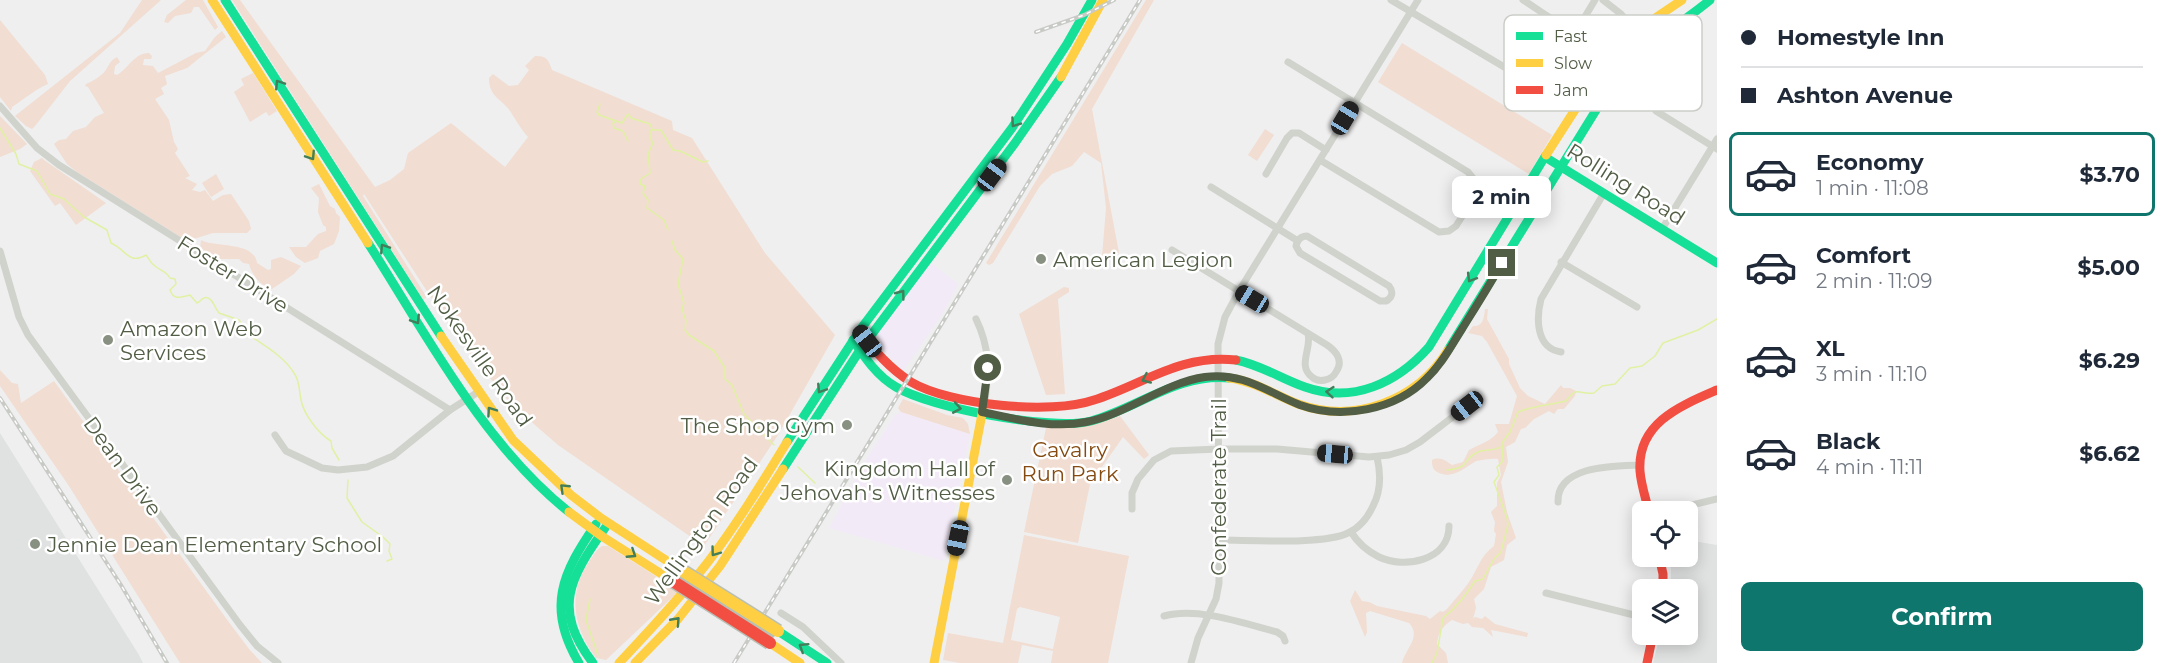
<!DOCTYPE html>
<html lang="en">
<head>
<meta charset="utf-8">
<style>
  :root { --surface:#fff; --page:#f2f2f3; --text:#1f2937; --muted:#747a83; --line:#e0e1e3; --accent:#0f766e }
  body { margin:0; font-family:Montserrat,sans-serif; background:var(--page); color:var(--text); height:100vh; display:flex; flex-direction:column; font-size:22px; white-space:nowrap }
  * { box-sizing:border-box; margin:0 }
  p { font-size:20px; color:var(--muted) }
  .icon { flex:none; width:33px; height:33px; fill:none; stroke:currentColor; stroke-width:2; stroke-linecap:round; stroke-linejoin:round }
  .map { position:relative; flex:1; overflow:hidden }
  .panel { display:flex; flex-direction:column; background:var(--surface); width:450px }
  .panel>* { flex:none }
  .guide { display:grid; align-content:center; height:132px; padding:0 24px; background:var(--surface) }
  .buttons { position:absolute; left:1632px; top:501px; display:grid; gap:12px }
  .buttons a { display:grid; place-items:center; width:66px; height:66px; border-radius:9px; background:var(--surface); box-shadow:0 3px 15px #0003; font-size:30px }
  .end { position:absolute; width:27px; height:27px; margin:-14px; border:8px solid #515d45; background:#fff; box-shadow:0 0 0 3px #fff }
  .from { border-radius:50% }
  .bubble { position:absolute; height:42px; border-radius:9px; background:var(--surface); box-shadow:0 3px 15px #0003; font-size:20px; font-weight:700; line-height:42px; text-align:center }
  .car { position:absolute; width:18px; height:36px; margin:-18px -9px; border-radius:8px; box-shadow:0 0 4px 2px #0007; background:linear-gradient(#222 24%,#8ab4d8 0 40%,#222 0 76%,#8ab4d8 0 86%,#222 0) }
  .guide b { display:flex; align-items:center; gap:21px; height:57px; font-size:22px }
  .guide b+b { border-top:2px solid var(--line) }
  .guide i { width:15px; height:15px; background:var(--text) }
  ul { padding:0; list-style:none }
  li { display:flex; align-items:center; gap:18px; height:84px; margin:0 12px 9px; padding:0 12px; border:3px solid transparent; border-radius:9px }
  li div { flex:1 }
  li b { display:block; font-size:22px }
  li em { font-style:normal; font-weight:700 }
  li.current { border-color:var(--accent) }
  li>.icon { width:54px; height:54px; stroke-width:1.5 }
  .button { display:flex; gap:12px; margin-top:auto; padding:12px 24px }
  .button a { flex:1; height:69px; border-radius:9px; background:var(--accent); color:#fff; font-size:24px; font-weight:700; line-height:69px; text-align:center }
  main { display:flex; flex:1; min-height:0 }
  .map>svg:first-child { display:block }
  .commercial { fill:#f3eaf7 }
  .education { fill:#e0e1e1 }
  .green { fill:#f1ddd1; fill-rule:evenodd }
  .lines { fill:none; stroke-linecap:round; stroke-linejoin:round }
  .stream { stroke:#e0f1a3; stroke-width:1.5 }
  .street { stroke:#d0d3cc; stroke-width:7 }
  .fast { stroke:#16e098; stroke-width:9 }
  .slow { stroke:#ffcf43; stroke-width:9 }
  .jam { stroke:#f24e42; stroke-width:9 }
  .rail-casing { stroke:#c8cac6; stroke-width:4 }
  .rail { stroke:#fff; stroke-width:1.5; stroke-dasharray:4.5; stroke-linecap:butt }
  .slow-bridge-casing { stroke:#b9bfb4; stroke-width:15; stroke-linecap:butt }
  .jam-bridge-casing { stroke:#b9bfb4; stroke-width:15; stroke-linecap:butt }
  .slow-bridge { stroke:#ffcf43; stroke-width:12 }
  .jam-bridge { stroke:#f24e42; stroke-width:12 }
  .oneway { stroke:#427e5a }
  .route { stroke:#515d45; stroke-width:8 }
  .poi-dot { fill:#889081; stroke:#fff; stroke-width:2 }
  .labels { text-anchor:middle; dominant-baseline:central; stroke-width:5; stroke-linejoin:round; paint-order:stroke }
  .street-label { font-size:21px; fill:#515d45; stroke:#fff }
  .poi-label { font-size:21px; fill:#515d45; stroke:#fff; text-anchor:start }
  .park-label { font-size:21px; fill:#844a10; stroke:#fff }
  .key { fill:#fff; stroke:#cbcec7; stroke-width:1.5 }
  .key-label { font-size:16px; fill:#515d45 }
</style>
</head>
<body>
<main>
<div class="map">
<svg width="1717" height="663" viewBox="0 0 1717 663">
  <rect width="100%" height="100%" fill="#efeff0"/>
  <g class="commercial">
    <polygon points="930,262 958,284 943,313 903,371 880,346 878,333"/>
    <polygon points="901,412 970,434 944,561 829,528 864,463 895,415"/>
  </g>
  <g class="education">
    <polygon points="0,433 139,655 143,663 0,663"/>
    <polygon points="1693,541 1717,545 1717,663 1653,663 1660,635 1688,634 1688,590 1671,589 1671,569 1668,557 1688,556 1688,542"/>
  </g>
  <g class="green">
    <polygon points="142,0 161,0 70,81 35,126 32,129 26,126 15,116 120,33"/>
    <polygon points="186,0 203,0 218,27 215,30 199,7 194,7 191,13 175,16 168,23 164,22 167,15"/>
    <path d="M 232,0 L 240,0 L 375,187 L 390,180 L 404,169 L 408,153 L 451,123 L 505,167 L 528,137 C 521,129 517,122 512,114 C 504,99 489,99 489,78 L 493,74 L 509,86 L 518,85 L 529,70 L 525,66 L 535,56 C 547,56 548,59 552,70 L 672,121 L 673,130 L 692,138 L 765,253 L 835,335 L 778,435 L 704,546 L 558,445 L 511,404 L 456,336 L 364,194 L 363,196 L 426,296 L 426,298 L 423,299 Z"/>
    <polygon points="1146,0 1154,0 1092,109 1119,253 1102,256 1106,208 1101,163 1084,152 1072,166 1052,174 1040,186 993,263 989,265 986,263"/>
    <path d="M 0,20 L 45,75 L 48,84 C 36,89 24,99 12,107 L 11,111 L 0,97 Z"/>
    <path d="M 222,31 L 226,37 L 187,68 L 165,76 L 167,84 L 161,88 L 164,94 L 155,99 L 169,120 L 174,142 L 178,149 L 175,153 L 190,176 L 185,178 L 197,184 L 192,190 L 200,192 L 205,190 L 213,201 L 223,195 L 231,194 L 249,221 L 251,229 L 247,233 L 213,233 L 187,241 L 77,172 L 67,164 L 54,144 L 59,140 L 66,139 L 73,131 L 86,127 L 95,117 L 104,113 L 88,87 L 85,86 L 86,84 C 93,81 104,75 107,68 C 111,62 110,61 117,57 L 120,62 L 115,66 L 114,74 L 117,75 C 128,69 134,53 149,53 L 152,56 L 151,59 L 144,59 L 143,65 L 153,66 L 158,73 L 196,53 L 205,51 L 215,37 Z"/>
    <polygon points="1402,43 1552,135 1529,174 1378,82"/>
    <polygon points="253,73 277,111 269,116 266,112 250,122 234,92 244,85 241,79"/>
    <polygon points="0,116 27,144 20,149 0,157"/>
    <polygon points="1265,129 1274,135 1257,161 1248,155"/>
    <polygon points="42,158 44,160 106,203 76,225 60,203 55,206 30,171 34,162"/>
    <polygon points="216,174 224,189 211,197 202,183"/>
    <polygon points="319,184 330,206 335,209 336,213 340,217 339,231 334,244 320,251 318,258 305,263 296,257 289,247 306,247 318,234 326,231 326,227 323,225 318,212 319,198 311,188"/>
    <path d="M 201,240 C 216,248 254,241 257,263 L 268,270 L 271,269 L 271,260 L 281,257 L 301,266 L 294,274 L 272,289 C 260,286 252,275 249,264 L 243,263 L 239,259 L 220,259 L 200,248 Z"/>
    <polygon points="1064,287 1069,288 1069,292 1058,299 1065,394 1046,395 1019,314"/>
    <path d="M 1485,309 L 1488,309 L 1487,319 L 1509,359 L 1509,364 L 1520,388 L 1528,396 L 1545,404 L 1561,385 L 1563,388 L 1570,388 L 1576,391 L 1575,396 L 1564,409 L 1558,409 L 1554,414 L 1549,411 L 1534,419 L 1525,428 L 1521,429 L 1515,442 L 1506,447 L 1508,462 L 1501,482 L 1507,512 L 1516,538 L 1507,545 L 1504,560 L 1491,567 L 1484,589 L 1474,599 L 1476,608 L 1473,619 L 1475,617 L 1482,619 L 1485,616 L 1495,624 L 1528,633 L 1527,637 L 1491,630 L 1493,637 L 1483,628 L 1472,627 L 1468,623 L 1463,624 L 1452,620 C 1443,626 1438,632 1437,644 L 1446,653 L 1448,663 L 1402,663 C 1405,649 1422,637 1409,623 L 1370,611 L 1366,613 L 1367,632 L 1365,637 L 1350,601 L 1355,590 L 1362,601 L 1369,602 L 1377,606 L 1426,616 L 1430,619 L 1440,611 L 1443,612 L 1447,609 C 1454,600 1463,591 1469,582 C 1478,569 1480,556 1494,546 L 1496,534 L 1494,531 L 1495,522 L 1491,512 L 1497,506 L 1497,483 L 1501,475 L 1498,459 C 1493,458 1482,460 1476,461 C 1464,468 1454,479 1439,473 C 1433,470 1432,467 1432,460 C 1440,456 1446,461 1452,465 L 1463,462 L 1469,450 C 1480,444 1490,442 1498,432 L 1495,424 L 1509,424 L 1517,396 L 1487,342 L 1482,336 L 1468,333 L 1473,326 C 1483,327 1484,318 1485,309 Z"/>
    <polygon points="0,370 12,383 18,384 21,403 54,381 228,621 249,649 262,663 180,663 69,486 0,386"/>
    <polygon points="903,399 947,415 963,418 968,424 970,434 901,412 898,408"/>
    <polygon points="1120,416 1149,455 1144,459 1123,437 1090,484 1078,543 1024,532 1046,428 1087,426"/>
    <path d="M 1024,535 L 1129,556 L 1108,663 L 1051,663 L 1053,651 L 1022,645 L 1018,663 L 960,663 L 943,660 L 948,633 L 1003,643 ZM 1020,607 L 1060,617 L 1053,649 L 1011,640 L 1017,609 Z"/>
    <path d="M 602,546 L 608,546 L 679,591 L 606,660 L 596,658 C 575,629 567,597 587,565 C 592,558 595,551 602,546 Z"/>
  </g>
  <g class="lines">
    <g class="stream">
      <polyline points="600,104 597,112 599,115 622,123 628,114 631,118 650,124 652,129"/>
      <polyline points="615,122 613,123 614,128 623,131 628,141"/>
      <path d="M 0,128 L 16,154 L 19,164 L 37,171 L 50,194 L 64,199 L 84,217 L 107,230 L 111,243 C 127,250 128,265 146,255 C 149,258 150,263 155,266 C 161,271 166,271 170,278 L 175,279 L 176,284 L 170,290 C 174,301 181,297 190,295 L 197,303 C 200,302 201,299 204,298 C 212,295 215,309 219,313 L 239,320 L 243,326"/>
      <polyline points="668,230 664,220 647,208 648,200 643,193 645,186 640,184 641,179 650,173 648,154 653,143 651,140 651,130 661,130 673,150 680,151 703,162 708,161"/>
      <polyline points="672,241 675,250 683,259 678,284 684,303 682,309 686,321 685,330 689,335 714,351 725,368 725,379 732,385 744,414 774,445"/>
      <path d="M 252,337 C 268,348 284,357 294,373 C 300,381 299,391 301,400 C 304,415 319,434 331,441 L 332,448 L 339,460"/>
      <polyline points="798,467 815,483"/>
      <path d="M 1447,470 C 1472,467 1461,461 1476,453 C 1484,448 1493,452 1500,447"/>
      <polyline points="348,480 347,498 362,522 383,537 390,544 389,551 392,559 387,561"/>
      <polyline points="822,489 829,494"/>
      <polyline points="590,599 586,620 598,655"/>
      <path d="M 1432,663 L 1437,653 L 1443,618 C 1457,607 1465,596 1475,581 L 1483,579 L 1494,559 L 1501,552 L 1508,525 L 1507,518 L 1494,482 L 1499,475 L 1497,467 L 1503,461 L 1502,443 L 1510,432 L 1518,412 C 1533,406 1549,405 1566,401 C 1578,385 1577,395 1594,393 L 1602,386 L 1615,384 L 1630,368 L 1642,366 L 1655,356 L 1663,343 L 1698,330 L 1717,319"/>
    </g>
    <g class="street">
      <polyline points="1391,0 1533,84 1543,81 1551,73 1595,0"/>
      <path d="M 1523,0 C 1539,9 1564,34 1582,21"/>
      <polyline points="1603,0 1621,14 1648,46"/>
      <polyline points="1288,62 1468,172 1476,182 1475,196 1456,226 1449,231 1439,232 1320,160"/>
      <polyline points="0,106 37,148 59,165 450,410"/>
      <polyline points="1656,111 1717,149"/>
      <polyline points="1266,174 1287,138 1292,133 1299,133 1326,150"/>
      <polyline points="1211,187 1298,241"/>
      <polyline points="1662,229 1717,139"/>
      <path d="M 1307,236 L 1389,286 C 1394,292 1392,298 1386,301 L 1380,301 L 1300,253 L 1296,246 C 1297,240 1301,236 1307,236 Z"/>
      <path d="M 1172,250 L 1327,345 C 1336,351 1344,361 1336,372 C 1334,376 1330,379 1325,380 C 1320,381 1315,380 1312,377 C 1297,366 1312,348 1308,334"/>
      <polyline points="0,251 19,317 28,335 240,625 257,646 278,663"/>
      <polyline points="1561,262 1637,307"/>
      <path d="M 976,319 C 990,348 989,370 985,401"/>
      <path d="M 1561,352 C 1536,348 1536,319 1541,299 L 1604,193"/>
      <polyline points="275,435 286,451 322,468 338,470 367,467 393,456 450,410 478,392"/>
      <path d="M 1558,502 C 1557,465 1615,466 1640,465"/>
      <polyline points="1132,509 1132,493 1138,479 1154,460 1171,451 1219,449 1277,449 1369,457 1389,455 1406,450 1420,442 1467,406"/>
      <polyline points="1663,512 1717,499"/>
      <path d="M 1351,532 C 1358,543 1367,551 1379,557 C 1404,569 1449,561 1449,526"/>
      <path d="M 1220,540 C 1250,540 1324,545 1348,533 C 1359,528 1368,517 1373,506 C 1381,491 1381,474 1377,457"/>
      <polyline points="1546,593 1642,617"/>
      <polyline points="781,613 803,627 841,663"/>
      <path d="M 1164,616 C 1198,607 1243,623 1277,632 L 1283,636 L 1285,641"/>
      <polyline points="1191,663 1198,638 1216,599 1219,583 1218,344 1225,317 1239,291 1418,0"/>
    </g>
    <g class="fast">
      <polyline points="225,0 441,336"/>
      <polyline points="1545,157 1717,263"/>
      <path d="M 368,243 C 426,334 484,445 569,512"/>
      <path d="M 853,340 C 865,358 877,376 896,387 C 931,408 1052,431 1091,421 C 1138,408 1178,373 1229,378"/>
      <path d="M 1448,350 L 1614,81 C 1621,73 1628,64 1636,57 C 1658,36 1686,20 1710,0"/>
      <path d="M 1236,360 C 1261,365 1282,379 1305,387 C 1353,404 1397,383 1429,347 L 1546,155"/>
      <polyline points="787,442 860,330 1012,128 1067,44 1092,0"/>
      <polyline points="783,469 860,350 1015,143 1061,77"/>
      <polyline points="778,631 827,663"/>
      <path d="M 579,663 C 546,608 562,573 596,524"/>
      <path d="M 593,663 C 552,609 569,579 605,528"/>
    </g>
    <g class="slow">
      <polyline points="212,0 368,243"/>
      <polyline points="1061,77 1103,0"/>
      <polyline points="1546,155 1605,63 1636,31 1682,0"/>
      <polyline points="441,336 513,440 571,495 601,518 678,568"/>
      <path d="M 1229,378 C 1254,381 1275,395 1298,404 C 1354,424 1417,401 1448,350"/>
      <polyline points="569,512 603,537 671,580"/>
      <polyline points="770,643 800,663"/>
      <path d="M 619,663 C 650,630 680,598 708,562 C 737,524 762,483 787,442"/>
      <polyline points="635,663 678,619 720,566 783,469"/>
      <polyline points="934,663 983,409"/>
    </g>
    <g class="jam">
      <path d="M 859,331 C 874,350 890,369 911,382 C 950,405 1051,415 1094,400 C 1144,384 1180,354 1236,360"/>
      <path d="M 1649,512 C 1646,499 1641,485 1640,471 C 1637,423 1680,406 1717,390"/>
      <polyline points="1659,556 1663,574 1663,590"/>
      <polyline points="1647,663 1653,634"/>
    </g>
    <defs>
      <g id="rail">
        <polyline points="1036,32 1084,15 1114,0"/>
        <polyline points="0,398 121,585 167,663"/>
        <polyline points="734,663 1140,0"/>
      </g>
    </defs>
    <use href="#rail" class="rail-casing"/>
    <use href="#rail" class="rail"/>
    <defs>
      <polyline id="slow-bridge" points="678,568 778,631"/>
      <polyline id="jam-bridge" points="671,580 770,643"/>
    </defs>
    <use href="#slow-bridge" class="slow-bridge-casing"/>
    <use href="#jam-bridge" class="jam-bridge-casing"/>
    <use href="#slow-bridge" class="slow-bridge"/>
    <use href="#jam-bridge" class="jam-bridge"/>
  </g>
  <defs><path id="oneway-chevron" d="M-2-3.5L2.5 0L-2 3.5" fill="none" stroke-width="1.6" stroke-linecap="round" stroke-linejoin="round" transform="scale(1.5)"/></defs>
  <g class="oneway">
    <use href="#oneway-chevron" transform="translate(279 84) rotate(-123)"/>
    <use href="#oneway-chevron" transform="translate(1015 123) rotate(125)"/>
    <use href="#oneway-chevron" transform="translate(311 156) rotate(57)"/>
    <use href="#oneway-chevron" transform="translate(384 248) rotate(-123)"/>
    <use href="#oneway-chevron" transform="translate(1471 278) rotate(121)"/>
    <use href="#oneway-chevron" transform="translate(901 294) rotate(-53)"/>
    <use href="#oneway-chevron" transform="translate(416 320) rotate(57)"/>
    <use href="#oneway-chevron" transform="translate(1146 379) rotate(156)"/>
    <use href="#oneway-chevron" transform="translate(821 389) rotate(123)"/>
    <use href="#oneway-chevron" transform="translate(1330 392) rotate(-175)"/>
    <use href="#oneway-chevron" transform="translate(957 408) rotate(10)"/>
    <use href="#oneway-chevron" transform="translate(491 411) rotate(-125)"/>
    <use href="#oneway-chevron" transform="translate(564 488) rotate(-136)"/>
    <use href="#oneway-chevron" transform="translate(715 552) rotate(126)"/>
    <use href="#oneway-chevron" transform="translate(632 554) rotate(33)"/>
    <use href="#oneway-chevron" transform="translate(676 621) rotate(-48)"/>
    <use href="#oneway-chevron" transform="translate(803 647) rotate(-148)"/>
  </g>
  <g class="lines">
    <path class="route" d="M 988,368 L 982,412 C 1016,419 1052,429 1086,422 C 1128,414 1163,383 1205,377 C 1244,372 1267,392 1300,405 C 1342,420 1396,410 1427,378 C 1442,364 1451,346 1462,329 C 1475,308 1489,286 1502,263"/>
  </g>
  <g class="poi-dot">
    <circle cx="1041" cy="259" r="6"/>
    <circle cx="108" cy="340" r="6"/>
    <circle cx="847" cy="425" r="6"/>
    <circle cx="1007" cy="480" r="6"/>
    <circle cx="35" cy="544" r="6"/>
  </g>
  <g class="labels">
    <g class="street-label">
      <text transform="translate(1626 184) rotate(32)">Rolling Road</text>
      <text transform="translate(233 274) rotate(32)">Foster Drive</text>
      <text transform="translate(480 356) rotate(55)">Nokesville Road</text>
      <text transform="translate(123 466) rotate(54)">Dean Drive</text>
      <text transform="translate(1218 487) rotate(-90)">Confederate Trail</text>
      <text transform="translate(701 531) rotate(-54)">Wellington Road</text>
    </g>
    <g class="poi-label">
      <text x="1053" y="259">American Legion</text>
      <text x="120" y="328">Amazon Web<tspan x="120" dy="24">Services</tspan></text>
      <text x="835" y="425" text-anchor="end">The Shop Gym</text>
      <text x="995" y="468" text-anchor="end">Kingdom Hall of<tspan x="995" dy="24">Jehovah's Witnesses</tspan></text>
      <text x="47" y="544">Jennie Dean Elementary School</text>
    </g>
    <g class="park-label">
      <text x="1070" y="449">Cavalry<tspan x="1070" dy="24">Run Park</tspan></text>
    </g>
  </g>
  <rect x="1504" y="15" width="198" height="96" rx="9" class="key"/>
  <rect x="1516" y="32" width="27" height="8" fill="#16e098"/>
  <rect x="1516" y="59" width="27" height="8" fill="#ffcf43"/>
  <rect x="1516" y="86" width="27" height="8" fill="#f24e42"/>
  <g class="key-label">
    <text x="1554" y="42">Fast</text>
    <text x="1554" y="69">Slow</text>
    <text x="1554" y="96">Jam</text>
  </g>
</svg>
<div class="buttons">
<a><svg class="icon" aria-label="locate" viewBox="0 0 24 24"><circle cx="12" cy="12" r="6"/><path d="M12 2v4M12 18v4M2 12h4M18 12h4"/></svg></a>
<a><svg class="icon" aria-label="layers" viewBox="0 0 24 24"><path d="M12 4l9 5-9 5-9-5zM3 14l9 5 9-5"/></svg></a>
</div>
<i class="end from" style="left:988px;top:368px"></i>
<i class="end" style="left:1502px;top:263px"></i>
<div class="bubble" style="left:1452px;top:176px;width:99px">2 min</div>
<i class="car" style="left:1345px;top:118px;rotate:31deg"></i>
<i class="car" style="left:992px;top:175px;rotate:37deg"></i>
<i class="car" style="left:1252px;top:299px;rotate:301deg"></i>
<i class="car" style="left:867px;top:341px;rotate:322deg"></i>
<i class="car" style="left:1467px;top:406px;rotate:232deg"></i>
<i class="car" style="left:1335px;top:454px;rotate:275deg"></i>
<i class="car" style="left:958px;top:538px;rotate:192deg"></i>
</div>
<section class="panel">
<div class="guide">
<b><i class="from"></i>Homestyle Inn</b>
<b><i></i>Ashton Avenue</b>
</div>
<ul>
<li class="current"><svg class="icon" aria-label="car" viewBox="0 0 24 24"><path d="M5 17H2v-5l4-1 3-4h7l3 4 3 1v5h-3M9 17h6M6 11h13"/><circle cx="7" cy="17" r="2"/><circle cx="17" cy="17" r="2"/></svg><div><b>Economy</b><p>1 min · 11:08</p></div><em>$3.70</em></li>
<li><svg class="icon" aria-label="car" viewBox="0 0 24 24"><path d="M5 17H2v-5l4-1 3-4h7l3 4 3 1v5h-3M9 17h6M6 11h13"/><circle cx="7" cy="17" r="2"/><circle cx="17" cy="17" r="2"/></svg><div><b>Comfort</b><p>2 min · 11:09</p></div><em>$5.00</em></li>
<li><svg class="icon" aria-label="car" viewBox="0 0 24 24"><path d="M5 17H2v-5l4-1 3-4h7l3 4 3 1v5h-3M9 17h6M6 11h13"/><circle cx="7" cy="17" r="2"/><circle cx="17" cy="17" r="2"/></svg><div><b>XL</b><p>3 min · 11:10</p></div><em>$6.29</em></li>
<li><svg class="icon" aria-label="car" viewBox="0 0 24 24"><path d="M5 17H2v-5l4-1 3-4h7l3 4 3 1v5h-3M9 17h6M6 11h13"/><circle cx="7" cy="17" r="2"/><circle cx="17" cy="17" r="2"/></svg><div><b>Black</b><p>4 min · 11:11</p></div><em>$6.62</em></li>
</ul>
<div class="button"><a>Confirm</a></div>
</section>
</main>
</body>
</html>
